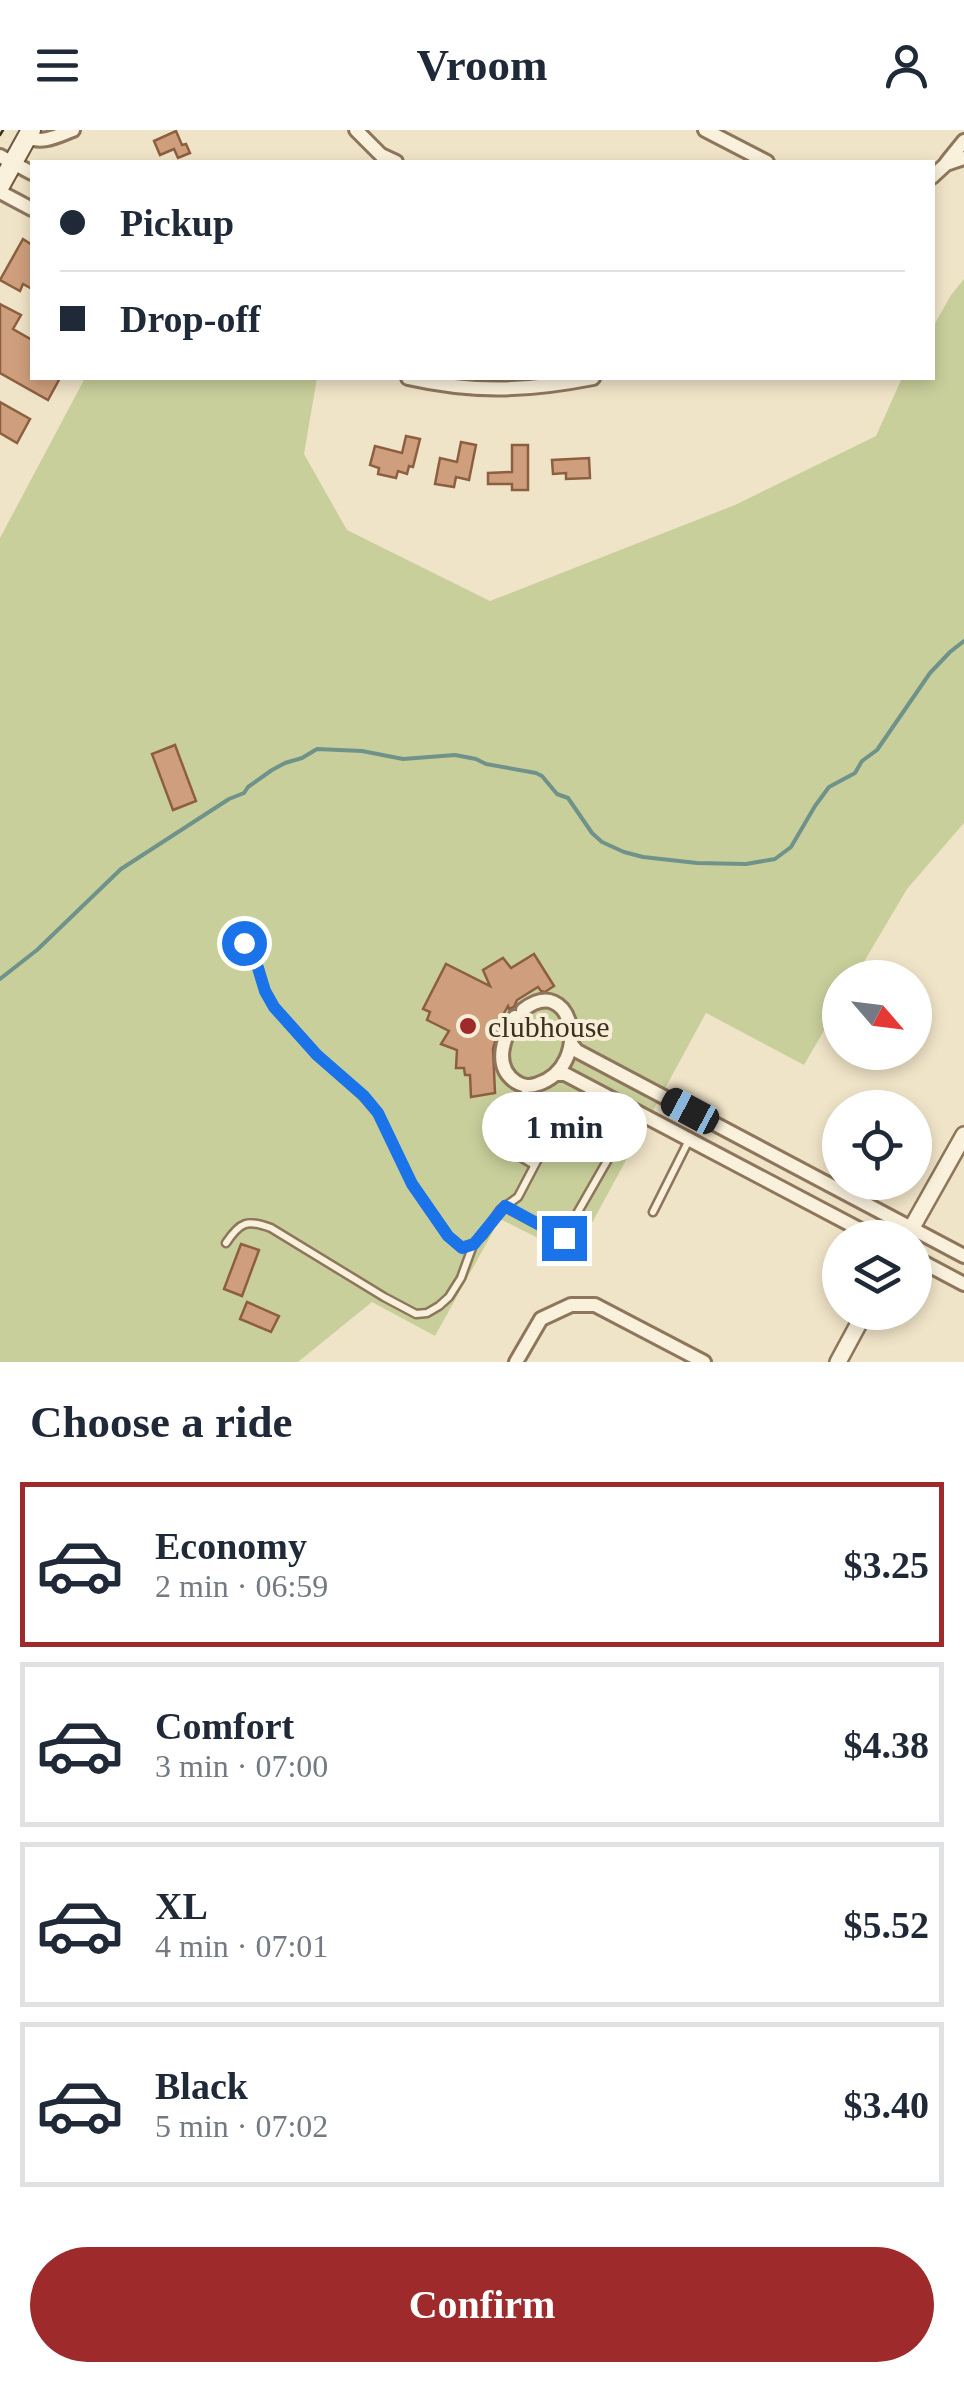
<!DOCTYPE html>
<html lang="en">
<head>
<meta charset="utf-8">
<style>
  :root { --surface:#fff; --page:#f2f2f3; --text:#1f2937; --muted:#747a83; --line:#e0e1e3; --accent:#9e2a2b }
  body { margin:0; font-family:"Times New Roman",serif; background:var(--page); color:var(--text); height:100vh; display:flex; flex-direction:column; font-size:38px; white-space:nowrap }
  * { box-sizing:border-box; margin:0 }
  p { font-size:32px; color:var(--muted) }
  .icon { flex:none; width:55px; height:55px; fill:none; stroke:currentColor; stroke-width:2; stroke-linecap:round; stroke-linejoin:round }
  .map { position:relative; height:1232px; overflow:hidden }
  .panel { display:flex; flex-direction:column; background:var(--surface); flex:1 }
  .panel>* { flex:none }
  .guide { position:absolute; left:30px; top:30px; width:905px; height:220px; border-radius:0px; box-shadow:0 5px 15px #0003; display:grid; align-content:center; height:220px; padding:0 30px; background:var(--surface) }
  .needle { width:65px; rotate:118deg }
  .fabs { position:absolute; left:822px; top:830px; display:grid; gap:20px }
  .fabs a { display:grid; place-items:center; width:110px; height:110px; border-radius:50%; background:var(--surface); box-shadow:0 5px 15px #0003; font-size:50px }
  .end { position:absolute; width:45px; height:45px; margin:-22px; border:12px solid #1a73e8; background:#fff; box-shadow:0 0 0 5px #fff }
  .from { border-radius:50% }
  .bubble { position:absolute; height:70px; border-radius:35px; background:var(--surface); box-shadow:0 5px 15px #0003; font-size:32px; font-weight:600; line-height:70px; text-align:center }
  .car { position:absolute; width:30px; height:60px; margin:-30px -15px; border-radius:12px; box-shadow:0 0 8px 2px #0007; background:linear-gradient(#222 24%,#8ab4d8 0 40%,#222 0 76%,#8ab4d8 0 86%,#222 0) }
  .guide b { display:flex; align-items:center; gap:35px; height:95px; font-size:38px }
  .guide b+b { border-top:2px solid var(--line) }
  .guide i { width:25px; height:25px; background:var(--text) }
  ul { padding:0; list-style:none }
  li { display:flex; align-items:center; gap:30px; height:165px; margin:0 20px 15px; padding:0 10px; border:5px solid var(--line); border-radius:0px }
  li div { flex:1 }
  li b { display:block; font-size:38px }
  li em { font-style:normal; font-weight:600 }
  li.current { border-color:var(--accent) }
  li>.icon { width:90px; height:90px; stroke-width:1.5 }
  h2 { padding:0 30px; font-size:45px; line-height:120px }
  .cta { display:flex; gap:20px; margin-top:auto; padding:20px 30px }
  .cta a { flex:1; height:115px; border-radius:60px; background:var(--accent); color:#fff; font-size:40px; font-weight:600; line-height:115px; text-align:center }
  header { display:flex; justify-content:space-between; align-items:center; height:130px; padding:0 30px; background:var(--surface); font-size:45px; font-weight:600 }
  .map>svg:first-child { display:block }
  .green { fill:#c9cf9b }
  .lines { fill:none; stroke-linecap:round; stroke-linejoin:round }
  .stream { stroke:#6f938a; stroke-width:4 }
  .building { fill:#cf9f7d; stroke:#8d5f41; stroke-width:2.5 }
  .service-casing { stroke:#8d765c; stroke-width:11 }
  .minor-casing { stroke:#8d765c; stroke-width:18 }
  .tertiary-casing { stroke:#8d765c; stroke-width:20 }
  .secondary-casing { stroke:#6f573f; stroke-width:22 }
  .service { stroke:#faf1dc; stroke-width:6 }
  .minor { stroke:#faf1dc; stroke-width:12 }
  .tertiary { stroke:#faf1dc; stroke-width:15 }
  .secondary { stroke:#faf1dc; stroke-width:18 }
  .tram { stroke:#3d2e20; stroke-width:2.5 }
  .route { stroke:#1a73e8; stroke-width:12 }
  .poi-dot { fill:#9e2a2b; stroke:#f7eed8; stroke-width:4 }
  .labels { text-anchor:middle; dominant-baseline:central; stroke-width:8; stroke-linejoin:round; paint-order:stroke }
  .poi-label { font-size:30px; fill:#3d2e20; stroke:#f7eed8; text-anchor:start }
</style>
</head>
<body>
<header><svg class="icon" aria-label="menu" viewBox="0 0 24 24"><path d="M4 6h16M4 12h16M4 18h16"/></svg>Vroom<svg class="icon" aria-label="person" viewBox="0 0 24 24"><circle cx="12" cy="8" r="4"/><path d="M4 21q1-7 8-7t8 7"/></svg></header>
<div class="map">
<svg width="964" height="1232" viewBox="0 0 964 1232">
  <rect width="100%" height="100%" fill="#f0e4c8"/>
  <polygon class="green" points="964,149 964,693 907,759 855,847 840,848 840,873 804,935 706,883 574,1126 500,1089 435,1206 372,1172 298,1232 0,1232 0,408 85,248 317,248 304,324 347,400 490,471 735,375 876,306 902,248 932,248 933,197 951,165"/>
  <g class="lines">
    <polyline class="stream" points="0,849 37,820 121,739 229,669 244,663 248,657 272,640 285,633 302,628 317,619 362,621 403,629 455,625 476,629 486,634 536,643 542,646 557,664 568,668 592,703 602,712 624,722 643,727 697,733 746,734 775,729 791,717 815,676 829,657 855,643 862,631 877,620 930,543 950,522 964,511"/>
  </g>
  <g class="building">
    <polygon points="176,1 182,15 186,14 190,23 178,28 174,19 160,25 154,11"/>
    <polygon points="23,109 32,115 32,159 23,154 20,161 0,150"/>
    <polygon points="0,174 21,185 13,199 32,210 32,248 60,248 48,270 0,243"/>
    <polygon points="0,272 30,289 17,313 0,303"/>
    <polygon points="406,306 420,309 413,337 409,336 407,344 398,341 396,348 378,344 379,338 370,335 375,316 402,323"/>
    <polygon points="461,312 476,315 469,350 456,347 454,357 435,354 440,328 457,332"/>
    <polygon points="512,315 528,315 528,360 512,360 512,354 488,354 488,343 512,342"/>
    <polygon points="589,328 590,348 566,349 566,343 553,344 552,330"/>
    <polygon points="175,615 196,671 173,680 152,624"/>
    <polygon points="534,824 554,856 545,862 541,861 538,857 517,870 514,877 509,879 508,876 496,898 498,900 493,919 495,963 471,967 470,945 465,945 464,938 456,938 457,920 441,914 449,901 427,890 430,882 423,879 446,834 490,856 483,840 503,828 511,838"/>
    <polygon points="241,1114 259,1120 242,1166 224,1159"/>
    <polygon points="247,1172 279,1186 271,1202 240,1189"/>
  </g>
  <g class="lines">
    <defs>
      <g id="service">
        <polyline points="244,813 258,838 265,861 274,877 317,925 363,966 378,983 412,1054 448,1106 462,1117 473,1114 483,1105 500,1080 518,1067 561,985"/>
        <path d="M 524,956 L 528,976 C 552,987 580,988 606,996 L 619,973"/>
        <polyline points="531,977 507,1019 534,1035"/>
        <polyline points="505,1077 563,1108 622,1005 606,996"/>
        <polyline points="653,1082 689,1010"/>
        <path d="M 226,1113 C 240,1092 247,1089 271,1098 L 384,1167 L 416,1184 L 427,1183 L 439,1176 L 449,1167 L 461,1148 L 473,1115"/>
      </g>
      <g id="minor">
        <polyline points="356,0 381,25 396,32"/>
        <polyline points="705,0 767,32"/>
        <path d="M 27,7 C 43,14 57,6 73,0"/>
        <polyline points="0,26 32,43"/>
        <polyline points="947,32 964,11"/>
        <polyline points="932,47 946,34 964,28"/>
        <polyline points="0,62 32,79"/>
        <path d="M 408,248 C 474,263 527,261 593,248"/>
        <path d="M 515,887 C 504,907 492,936 516,952 C 524,957 530,957 538,954 C 594,935 572,841 523,880"/>
        <polyline points="572,915 577,921 964,1126"/>
        <polyline points="557,944 565,944 876,1108"/>
        <polyline points="915,1128 964,1154"/>
        <polyline points="516,1232 541,1189 571,1175 595,1175 704,1232"/>
      </g>
      <g id="tertiary">
        <polyline points="906,1108 964,1005"/>
        <polyline points="838,1232 865,1182"/>
      </g>
      <polyline id="secondary" points="0,56 31,0"/>
    </defs>
    <use href="#service" class="service-casing"/>
    <use href="#minor" class="minor-casing"/>
    <use href="#tertiary" class="tertiary-casing"/>
    <use href="#secondary" class="secondary-casing"/>
    <use href="#service" class="service"/>
    <use href="#minor" class="minor"/>
    <use href="#tertiary" class="tertiary"/>
    <use href="#secondary" class="secondary"/>
    <polyline class="tram" points="0,5 3,0"/>
  </g>
  <g class="lines">
    <polyline class="route" points="244,813 258,838 265,861 274,877 317,925 364,966 378,983 412,1054 448,1106 462,1118 474,1114 505,1076 564,1108"/>
  </g>
  <circle class="poi-dot" cx="468" cy="896" r="10"/>
  <g class="labels">
    <g class="poi-label">
      <text x="488" y="896">clubhouse</text>
    </g>
  </g>
</svg>
<div class="fabs">
<a><svg class="needle" viewBox="-14 -14 28 28"><path d="M0-13l5 13h-10z" fill="#e53935"/><path d="M0 13l5-13h-10z" fill="#747a83"/></svg></a>
<a><svg class="icon" aria-label="locate" viewBox="0 0 24 24"><circle cx="12" cy="12" r="6"/><path d="M12 2v4M12 18v4M2 12h4M18 12h4"/></svg></a>
<a><svg class="icon" aria-label="layers" viewBox="0 0 24 24"><path d="M12 4l9 5-9 5-9-5zM3 14l9 5 9-5"/></svg></a>
</div>
<i class="end from" style="left:244px;top:813px"></i>
<i class="end" style="left:564px;top:1108px"></i>
<div class="bubble" style="left:482px;top:962px;width:165px">1 min</div>
<i class="car" style="left:690px;top:981px;rotate:298deg"></i>
<div class="guide">
<b><i class="from"></i>Pickup</b>
<b><i></i>Drop-off</b>
</div>
</div>
<section class="panel">
<h2>Choose a ride</h2>
<ul>
<li class="current"><svg class="icon" aria-label="car" viewBox="0 0 24 24"><path d="M5 17H2v-5l4-1 3-4h7l3 4 3 1v5h-3M9 17h6M6 11h13"/><circle cx="7" cy="17" r="2"/><circle cx="17" cy="17" r="2"/></svg><div><b>Economy</b><p>2 min · 06:59</p></div><em>$3.25</em></li>
<li><svg class="icon" aria-label="car" viewBox="0 0 24 24"><path d="M5 17H2v-5l4-1 3-4h7l3 4 3 1v5h-3M9 17h6M6 11h13"/><circle cx="7" cy="17" r="2"/><circle cx="17" cy="17" r="2"/></svg><div><b>Comfort</b><p>3 min · 07:00</p></div><em>$4.38</em></li>
<li><svg class="icon" aria-label="car" viewBox="0 0 24 24"><path d="M5 17H2v-5l4-1 3-4h7l3 4 3 1v5h-3M9 17h6M6 11h13"/><circle cx="7" cy="17" r="2"/><circle cx="17" cy="17" r="2"/></svg><div><b>XL</b><p>4 min · 07:01</p></div><em>$5.52</em></li>
<li><svg class="icon" aria-label="car" viewBox="0 0 24 24"><path d="M5 17H2v-5l4-1 3-4h7l3 4 3 1v5h-3M9 17h6M6 11h13"/><circle cx="7" cy="17" r="2"/><circle cx="17" cy="17" r="2"/></svg><div><b>Black</b><p>5 min · 07:02</p></div><em>$3.40</em></li>
</ul>
<div class="cta"><a>Confirm</a></div>
</section>
</body>
</html>
